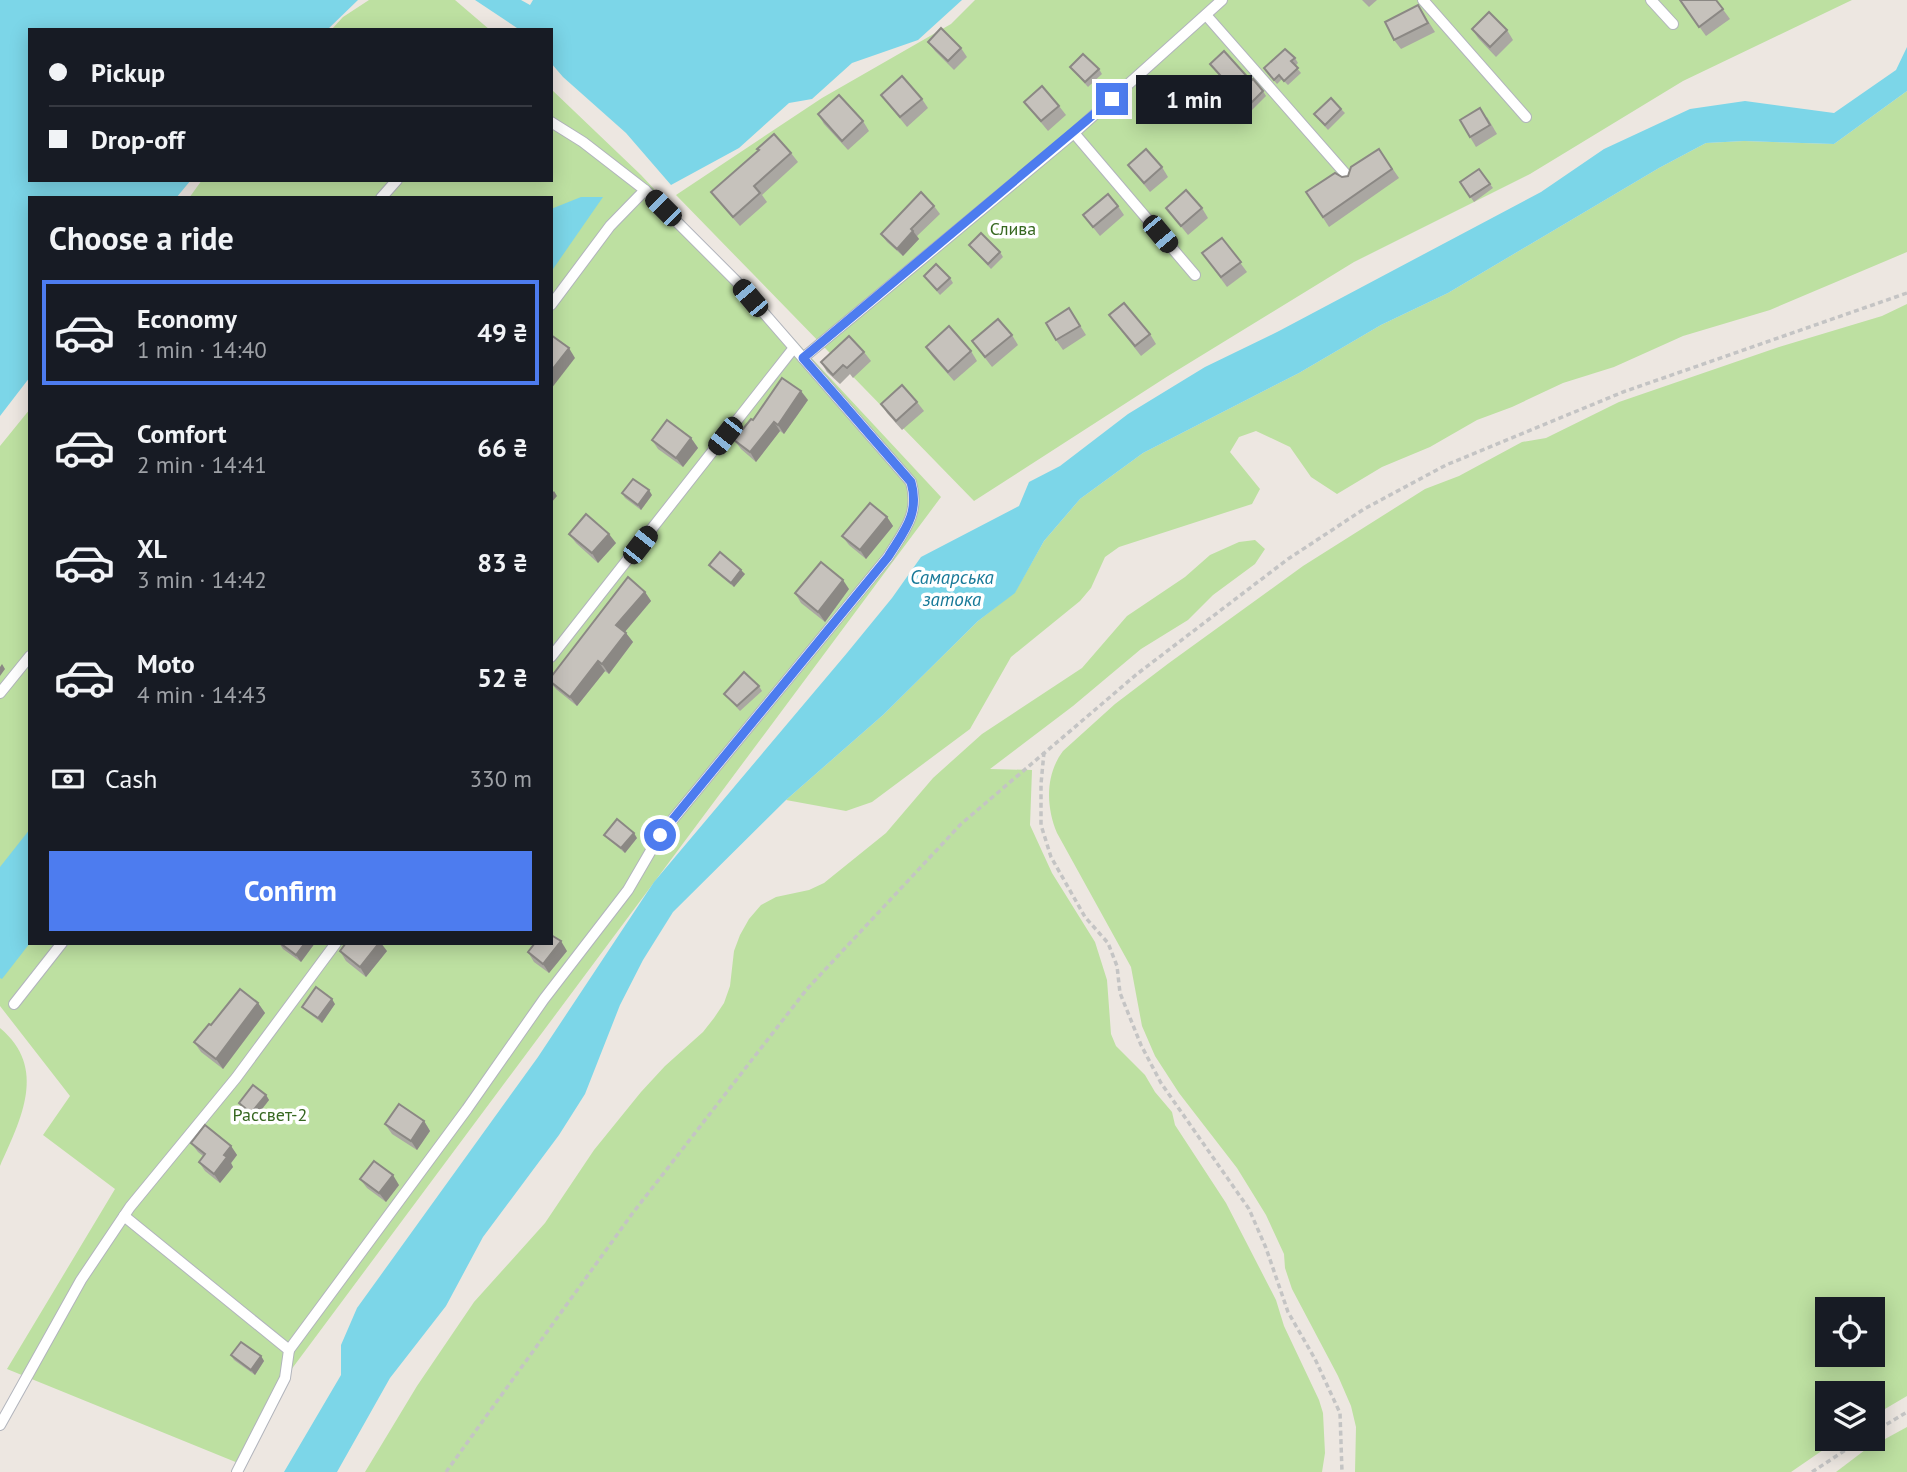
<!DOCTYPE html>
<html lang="en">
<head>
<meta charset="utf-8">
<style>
  :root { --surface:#171b24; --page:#242831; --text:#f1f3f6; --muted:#9ea1a6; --line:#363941; --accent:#4d7cef }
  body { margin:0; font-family:"PT Sans",sans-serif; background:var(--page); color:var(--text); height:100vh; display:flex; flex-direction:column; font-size:26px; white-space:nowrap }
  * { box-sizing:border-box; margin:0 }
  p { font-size:23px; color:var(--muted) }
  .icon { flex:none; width:38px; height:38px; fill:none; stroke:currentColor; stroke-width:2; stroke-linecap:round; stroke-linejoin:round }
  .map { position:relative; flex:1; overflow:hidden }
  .sheet { position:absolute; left:28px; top:196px; width:525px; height:749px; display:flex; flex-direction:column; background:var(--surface); border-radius:0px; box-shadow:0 4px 18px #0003 }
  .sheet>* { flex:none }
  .top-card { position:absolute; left:28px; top:28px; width:525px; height:154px; border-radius:0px; box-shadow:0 4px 18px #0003; display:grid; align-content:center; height:154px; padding:0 21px; background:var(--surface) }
  .fabs { position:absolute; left:1815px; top:1297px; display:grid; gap:14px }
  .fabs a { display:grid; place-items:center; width:70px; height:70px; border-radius:0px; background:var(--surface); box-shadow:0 4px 18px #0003; font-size:35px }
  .end { position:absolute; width:32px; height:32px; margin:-16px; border:9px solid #4d7cef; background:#fff; box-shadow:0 0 0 4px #fff }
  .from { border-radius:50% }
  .bubble { position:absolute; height:49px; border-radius:0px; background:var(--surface); box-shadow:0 4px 18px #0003; font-size:23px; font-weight:800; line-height:49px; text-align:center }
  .car { position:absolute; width:21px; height:42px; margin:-21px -10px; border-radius:9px; box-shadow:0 0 5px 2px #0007; background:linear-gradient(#222 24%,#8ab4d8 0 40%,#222 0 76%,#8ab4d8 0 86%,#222 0) }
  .top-card b { display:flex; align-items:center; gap:24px; height:66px; font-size:26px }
  .top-card b+b { border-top:2px solid var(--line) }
  .top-card i { width:18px; height:18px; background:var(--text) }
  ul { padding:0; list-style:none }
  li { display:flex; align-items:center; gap:21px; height:105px; margin:0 14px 10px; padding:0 7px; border:4px solid transparent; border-radius:0px }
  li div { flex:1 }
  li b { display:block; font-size:26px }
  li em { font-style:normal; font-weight:800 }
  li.current { border-color:var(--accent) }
  li>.icon { width:63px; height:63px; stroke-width:1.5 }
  h2 { padding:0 21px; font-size:32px; line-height:84px }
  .pay { display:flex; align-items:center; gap:18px; height:77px; padding:0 21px; font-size:26px }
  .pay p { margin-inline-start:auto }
  .primary-button { display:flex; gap:14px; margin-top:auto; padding:14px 21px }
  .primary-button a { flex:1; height:80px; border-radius:0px; background:var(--accent); color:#fff; font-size:28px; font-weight:800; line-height:80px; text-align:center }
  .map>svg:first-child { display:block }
  .green { fill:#bde0a1; fill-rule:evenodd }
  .water { fill:#7cd6e8 }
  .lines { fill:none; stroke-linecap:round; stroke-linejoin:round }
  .lane-casing { stroke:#b1b4bc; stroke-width:12 }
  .path { stroke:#c4c4c4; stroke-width:3.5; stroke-dasharray:5 3.5; stroke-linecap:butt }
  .lane { stroke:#fff; stroke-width:10 }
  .wall { fill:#aaa7a2 }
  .shaded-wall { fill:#8b8884 }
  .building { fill:#c6c2bc; stroke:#8b8884; stroke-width:2 }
  .route { stroke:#4d7cef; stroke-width:9 }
  .labels { text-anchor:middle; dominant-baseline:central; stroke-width:7; stroke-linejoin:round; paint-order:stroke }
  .park-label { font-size:18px; fill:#366720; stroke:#fff }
  .water-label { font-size:19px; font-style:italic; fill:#177998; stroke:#fff }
</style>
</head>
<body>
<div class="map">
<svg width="1907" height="1472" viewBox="0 0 1907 1472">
  <rect width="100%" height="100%" fill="#ede7e1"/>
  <g class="green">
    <polygon points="369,0 455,0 490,30 331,30 343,17"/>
    <polygon points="975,0 1852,0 1683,81 1530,174 1354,262 1168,376 974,501 676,195 822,98 951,24"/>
    <polygon points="551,89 641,175 941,497 285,1378 238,1463 7,1369 115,1189 43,1135 70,1096 0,1006 0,446 30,409 30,943 551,943 551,198 189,198 202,180 551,180"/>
    <polygon points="1907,91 1907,252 1770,310 1683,336 1614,367 1563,383 1512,407 1477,420 1430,447 1382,467 1337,494 1311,477 1290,447 1256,431 1239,437 1230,452 1260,489 1252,504 1119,547 1105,557 1091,588 1080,601 1011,657 970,729 872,802 846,811 786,800 883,715 978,621 1015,592 1044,541 1080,499 1143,453 1299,373 1381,325 1448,293 1659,168 1706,143 1744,141 1834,144"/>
    <path d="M 1907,304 L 1907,1396 L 1873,1416 L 1872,1393 L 1827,1393 L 1827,1438 L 1839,1439 L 1791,1472 L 1355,1472 L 1356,1427 L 1351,1406 L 1338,1376 L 1292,1289 L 1285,1268 L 1284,1254 L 1266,1215 L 1237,1168 L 1179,1093 L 1155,1056 L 1142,1026 L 1131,967 L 1057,833 C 1046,807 1045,775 1063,751 L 1115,704 L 1169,663 L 1303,566 L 1425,489 L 1459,476 L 1522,442 L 1546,438 L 1619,402 L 1779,347 L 1882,316 ZM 1827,1309 L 1872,1309 L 1872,1354 L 1827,1354 Z"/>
    <polygon points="1255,540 1265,549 1255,564 1213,595 1188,620 1141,649 1073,706 990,769 1032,770 1030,825 1052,873 1095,942 1107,980 1111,1034 1116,1046 1145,1075 1155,1092 1172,1112 1175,1125 1226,1203 1276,1300 1284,1326 1319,1400 1323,1413 1325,1453 1322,1472 365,1472 417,1386 474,1302 545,1223 594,1150 641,1092 665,1066 703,1032 714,1018 724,1003 730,986 734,951 740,935 749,919 761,905 776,897 809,890 824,883 886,833 933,778 982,734 1082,668 1127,616 1185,577 1210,555 1239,542"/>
    <path d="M 0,1028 C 48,1068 21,1119 0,1166 Z"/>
    <polygon points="1907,1427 1907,1472 1836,1472 1865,1450"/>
  </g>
  <g class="water">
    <polygon points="0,0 358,0 327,30 30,30 30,180 191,180 176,198 30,198 30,377 0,416"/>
    <polygon points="475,0 521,0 530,5 533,0 962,0 918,40 852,63 812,99 789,103 739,148 671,185 626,133 563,77 551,63 551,30 520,30"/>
    <polygon points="1907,47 1907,91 1834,144 1744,141 1706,143 1659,168 1448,293 1381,325 1299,373 1143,453 1080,499 1044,541 1015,593 978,621 883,715 786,800 673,912 643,960 620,1005 585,1094 559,1135 483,1237 446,1306 390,1378 337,1472 284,1472 341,1375 341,1345 357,1308 538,1057 654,882 847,653 892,598 921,557 1019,506 1029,482 1060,466 1128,414 1205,367 1279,331 1541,192 1604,149 1690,109 1745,101 1834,113 1896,70"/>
    <polygon points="581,197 603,197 551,272 551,209"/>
    <polygon points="30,829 30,943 2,979 0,978 0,867"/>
  </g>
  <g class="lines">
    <defs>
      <g id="lane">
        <polyline points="1423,0 1526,117"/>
        <polyline points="1651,0 1673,24"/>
        <polyline points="1206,15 1350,179"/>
        <polyline points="1074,133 1195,275"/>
        <polyline points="381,198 397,180"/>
        <polyline points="551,305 610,226 645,190"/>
        <polyline points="803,358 1074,133 1222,0"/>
        <polyline points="551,657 793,349"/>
        <polyline points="0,693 30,656"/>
        <polyline points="14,1004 62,943"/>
        <polyline points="124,1216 289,1350 285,1378 237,1472"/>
        <path d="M 289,1350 L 467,1109 L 544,999 L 628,890 L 660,835 L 888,557 C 904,531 920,514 911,482 L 736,281 L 645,190 L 583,142 L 551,122"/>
        <polyline points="0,1425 81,1280 130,1207 236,1078 336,943"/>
      </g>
    </defs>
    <use href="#lane" class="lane-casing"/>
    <g class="path">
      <polyline points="1044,752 1041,784 1041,825 1051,857 1085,917 1108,943 1117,966 1120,993 1141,1045 1161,1083 1249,1209 1266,1248 1288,1312 1315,1359 1340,1413 1342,1472"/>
      <polyline points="1872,1433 1907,1412"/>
      <polyline points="446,1472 632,1214 807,989 961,824 1137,674 1288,559 1364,509 1446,465 1623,392 1907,293"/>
      <polyline points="1812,1472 1864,1438"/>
    </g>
    <use href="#lane" class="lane"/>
  </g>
  <g class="wall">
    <polygon points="1362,0 1377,0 1369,7"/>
    <polygon points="1680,0 1716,0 1730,19 1706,36"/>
    <polygon points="1418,5 1435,32 1401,49 1394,40"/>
    <polygon points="1472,29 1507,30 1513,40 1496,57 1478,38"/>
    <polygon points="928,42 961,48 967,57 954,70 935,51"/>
    <polygon points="1295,58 1298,63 1295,66 1301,73 1288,85 1282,79 1277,84 1264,68"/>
    <polygon points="1210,64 1263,91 1266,96 1251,111"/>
    <polygon points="1070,67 1099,69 1102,74 1088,87"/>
    <polygon points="881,95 922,99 928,108 907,127"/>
    <polygon points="1024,102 1059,106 1066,115 1048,131"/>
    <polygon points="1341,109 1345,113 1328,130 1314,114"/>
    <polygon points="818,114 863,121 869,131 848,150 824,124"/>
    <polygon points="1487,117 1497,134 1476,147 1470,137"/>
    <polygon points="1379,149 1399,178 1329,227 1306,192 1342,177 1348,176"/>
    <polygon points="791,153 798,162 762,195 767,202 740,226 718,201 711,192"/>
    <polygon points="1128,165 1162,167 1168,177 1150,192"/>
    <polygon points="1479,169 1493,188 1474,202 1460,182"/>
    <polygon points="934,206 940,214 917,236 919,239 903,256 887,242 881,234"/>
    <polygon points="1118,206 1124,215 1100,236 1083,215"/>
    <polygon points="1166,208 1202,208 1208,218 1188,235"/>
    <polygon points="1222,238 1247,272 1227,287 1202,253"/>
    <polygon points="969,245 1000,252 1003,257 991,269"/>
    <polygon points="924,276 950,278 953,283 940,295"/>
    <polygon points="1069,308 1086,335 1063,350 1056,340"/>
    <polygon points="1109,315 1150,334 1156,344 1141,356"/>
    <polygon points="1012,335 1018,345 992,367 972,341"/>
    <polygon points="926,347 971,351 977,361 954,381 932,356"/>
    <polygon points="864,352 871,361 853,378 850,374 840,384 827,372 821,362"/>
    <polygon points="808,400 784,434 780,431 756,462 741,449 734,440 753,420"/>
    <polygon points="917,402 924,411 902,430 887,413 881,404"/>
    <polygon points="691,438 698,448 683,467 658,449 652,440"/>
    <polygon points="622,493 652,495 641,510 625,498"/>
    <polygon points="887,517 893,526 866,559 849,545 842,536"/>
    <polygon points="569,534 616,543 598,563 576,543"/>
    <polygon points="709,565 745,574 734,587 713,570"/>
    <polygon points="849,589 825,622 801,603 795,593"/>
    <polygon points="645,592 651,601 625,632 633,642 609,674 605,671 577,706 556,689 551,683 551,677"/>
    <polygon points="759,686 762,691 740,711 724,694"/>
    <polygon points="604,835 637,838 625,853 608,839"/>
    <polygon points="279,943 315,943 301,962 283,949"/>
    <polygon points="340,951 387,951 366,977 346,961"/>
    <polygon points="567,951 549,973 534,962 528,952"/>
    <polygon points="258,1003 265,1013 223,1069 201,1052 194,1042 211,1025"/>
    <polygon points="335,1004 322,1023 306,1011 302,1007"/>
    <polygon points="266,1095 269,1100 255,1118 242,1107 239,1103"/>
    <polygon points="424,1121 430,1131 417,1150 392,1134 385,1124"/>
    <polygon points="191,1143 231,1146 237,1155 231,1163 233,1167 220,1183 205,1171 199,1162 203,1156 198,1152"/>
    <polygon points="360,1179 399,1185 386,1202 367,1188"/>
    <polygon points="231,1355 261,1356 264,1361 255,1375 234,1360"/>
  </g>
  <g class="shaded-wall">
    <polygon points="913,231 919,239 903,256 897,249"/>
    <polygon points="569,348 575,358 551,389 551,371"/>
    <polygon points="801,391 808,400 784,434 778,425"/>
    <polygon points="774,422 780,431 756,462 750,452"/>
    <polygon points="691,438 698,448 683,467 676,458"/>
    <polygon points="649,490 652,495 641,510 638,505"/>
    <polygon points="554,491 557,496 551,503 551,494"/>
    <polygon points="887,517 893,526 866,559 860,550"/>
    <polygon points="609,534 616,543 598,563 592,553"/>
    <polygon points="741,570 745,574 734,587 731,583"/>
    <polygon points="843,580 849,589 825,622 818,612"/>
    <polygon points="645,592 651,601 623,634 616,625"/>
    <polygon points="626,633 633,642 609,674 602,664"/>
    <polygon points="598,661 605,671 577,706 570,697"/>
    <polygon points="2,664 5,669 0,676 0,667"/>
    <polygon points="634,833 637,838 625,853 621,848"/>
    <polygon points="561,941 567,951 549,973 543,964"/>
    <polygon points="305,943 315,943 301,962 296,955"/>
    <polygon points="379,943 381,943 387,951 366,977 360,967"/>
    <polygon points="332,999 335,1004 322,1023 318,1018"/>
    <polygon points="258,1003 265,1013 223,1069 216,1059"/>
    <polygon points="266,1095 269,1100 255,1118 251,1113"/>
    <polygon points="424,1121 430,1131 417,1150 411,1141"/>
    <polygon points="231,1146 237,1155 231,1163 233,1167 220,1183 214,1174 224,1155"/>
    <polygon points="393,1175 399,1185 386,1202 379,1193"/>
    <polygon points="261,1356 264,1361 255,1375 251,1370"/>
  </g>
  <g class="building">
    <polygon points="1680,0 1716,0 1723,9 1699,27"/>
    <polygon points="1418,5 1428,23 1394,40 1385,22"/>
    <polygon points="1489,12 1507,30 1490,47 1472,29"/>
    <polygon points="941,28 961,48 948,61 928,42"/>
    <polygon points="1285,49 1295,58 1291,61 1298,68 1284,81 1279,75 1274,80 1264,68"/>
    <polygon points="1224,51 1251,81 1253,79 1263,91 1248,106 1210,64"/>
    <polygon points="1083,54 1099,69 1085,82 1070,67"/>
    <polygon points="902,76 922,99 900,117 881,95"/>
    <polygon points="1042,86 1059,106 1041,121 1024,102"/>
    <polygon points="839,95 863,121 842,141 818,114"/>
    <polygon points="1331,98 1341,109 1325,125 1314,114"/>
    <polygon points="1480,108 1490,125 1470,137 1460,120"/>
    <polygon points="774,134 791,153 754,186 760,193 733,217 711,192 759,150 757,149"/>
    <polygon points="1146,149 1162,167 1144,183 1128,165"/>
    <polygon points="1379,149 1392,169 1323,217 1306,192 1335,173 1342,177 1348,176 1351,167"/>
    <polygon points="1479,169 1490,184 1470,197 1460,182"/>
    <polygon points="1186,190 1202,208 1181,226 1166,208"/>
    <polygon points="921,192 934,206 911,229 913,231 897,249 881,234"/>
    <polygon points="1108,194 1118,206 1093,227 1083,215"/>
    <polygon points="981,233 1000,252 988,264 969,245"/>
    <polygon points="1222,238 1241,262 1221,277 1202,253"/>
    <polygon points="936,264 950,278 937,290 924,276"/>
    <polygon points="1124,303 1150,334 1135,346 1109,315"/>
    <polygon points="1069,308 1080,326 1056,340 1046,323"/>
    <polygon points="998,319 1012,335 985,357 972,341"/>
    <polygon points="949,326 971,351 948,372 926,347"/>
    <polygon points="551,335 569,348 551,371"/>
    <polygon points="849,336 864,352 847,368 843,365 833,375 821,362"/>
    <polygon points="782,378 801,391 778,425 774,422 750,452 734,440 751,419 753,420"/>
    <polygon points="902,385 917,402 896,421 881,404"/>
    <polygon points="667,420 691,438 676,458 652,440"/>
    <polygon points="633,479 649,490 638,505 622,493"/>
    <polygon points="870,503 887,517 860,550 842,536"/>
    <polygon points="586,514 609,534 592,553 569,534"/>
    <polygon points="720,552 741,570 731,583 709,565"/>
    <polygon points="821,562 843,580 818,612 795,593"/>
    <polygon points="628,577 645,592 616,625 626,633 602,664 598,661 570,697 551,682 551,677"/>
    <polygon points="744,672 759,686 737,706 724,694"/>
    <polygon points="617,819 634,833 621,848 604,835"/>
    <polygon points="551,935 561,941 543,964 528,952 535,943 551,943"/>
    <polygon points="280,943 305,943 296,955"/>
    <polygon points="346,943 379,943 360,967 340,951"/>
    <polygon points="316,987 332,999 318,1018 302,1007"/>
    <polygon points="240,989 258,1003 216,1059 194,1042 209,1024 211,1025"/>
    <polygon points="253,1085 266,1095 251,1113 239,1103"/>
    <polygon points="399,1104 424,1121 411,1141 385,1124"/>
    <polygon points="205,1125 231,1146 224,1155 227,1157 214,1174 199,1162 205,1154 191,1143"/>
    <polygon points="374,1161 393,1175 379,1193 360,1179"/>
    <polygon points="241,1342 261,1356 251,1370 231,1355"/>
  </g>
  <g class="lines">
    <path class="route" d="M 660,835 L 888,557 C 904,531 920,514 911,482 L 803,358 L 1112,99"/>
  </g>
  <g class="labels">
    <g class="park-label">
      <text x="1013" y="228">Слива</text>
      <text x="270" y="1114">Рассвет-2</text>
    </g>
    <g class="water-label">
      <text x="952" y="577">Самарська<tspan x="952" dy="22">затока</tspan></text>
    </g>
  </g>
</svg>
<div class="fabs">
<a><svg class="icon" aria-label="locate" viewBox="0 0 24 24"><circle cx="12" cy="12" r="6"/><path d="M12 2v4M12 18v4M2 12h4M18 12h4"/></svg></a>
<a><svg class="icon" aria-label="layers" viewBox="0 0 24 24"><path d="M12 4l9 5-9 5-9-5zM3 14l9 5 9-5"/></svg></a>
</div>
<i class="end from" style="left:660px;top:835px"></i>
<i class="end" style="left:1112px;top:99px"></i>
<div class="bubble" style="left:1136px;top:75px;width:116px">1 min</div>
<i class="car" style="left:663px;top:208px;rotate:315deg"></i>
<i class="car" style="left:1160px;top:234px;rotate:140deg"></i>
<i class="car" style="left:750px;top:298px;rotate:320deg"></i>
<i class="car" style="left:725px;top:436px;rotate:218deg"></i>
<i class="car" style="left:640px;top:545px;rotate:38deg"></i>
<div class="top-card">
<b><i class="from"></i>Pickup</b>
<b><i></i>Drop-off</b>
</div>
<section class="sheet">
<h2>Choose a ride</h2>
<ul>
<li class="current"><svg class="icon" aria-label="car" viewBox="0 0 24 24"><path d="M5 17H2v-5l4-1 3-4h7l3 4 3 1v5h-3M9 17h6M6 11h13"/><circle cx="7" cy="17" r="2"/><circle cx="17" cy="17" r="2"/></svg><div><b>Economy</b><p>1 min · 14:40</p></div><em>49 ₴</em></li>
<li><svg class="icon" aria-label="car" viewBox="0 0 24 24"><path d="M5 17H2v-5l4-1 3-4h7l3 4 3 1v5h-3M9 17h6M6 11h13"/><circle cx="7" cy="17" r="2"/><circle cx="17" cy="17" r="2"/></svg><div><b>Comfort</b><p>2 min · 14:41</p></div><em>66 ₴</em></li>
<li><svg class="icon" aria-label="car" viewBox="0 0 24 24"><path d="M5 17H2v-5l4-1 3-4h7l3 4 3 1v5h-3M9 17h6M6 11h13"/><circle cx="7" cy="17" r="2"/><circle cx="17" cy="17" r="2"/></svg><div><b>XL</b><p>3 min · 14:42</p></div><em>83 ₴</em></li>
<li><svg class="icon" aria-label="car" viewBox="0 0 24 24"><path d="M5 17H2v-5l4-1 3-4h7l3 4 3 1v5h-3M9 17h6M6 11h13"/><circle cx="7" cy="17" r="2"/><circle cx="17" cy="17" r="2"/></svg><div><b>Moto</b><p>4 min · 14:43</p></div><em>52 ₴</em></li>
</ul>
<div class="pay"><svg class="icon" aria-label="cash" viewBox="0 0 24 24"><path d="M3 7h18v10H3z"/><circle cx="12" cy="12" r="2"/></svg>Cash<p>330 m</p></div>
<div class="primary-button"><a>Confirm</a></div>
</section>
</div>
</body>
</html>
